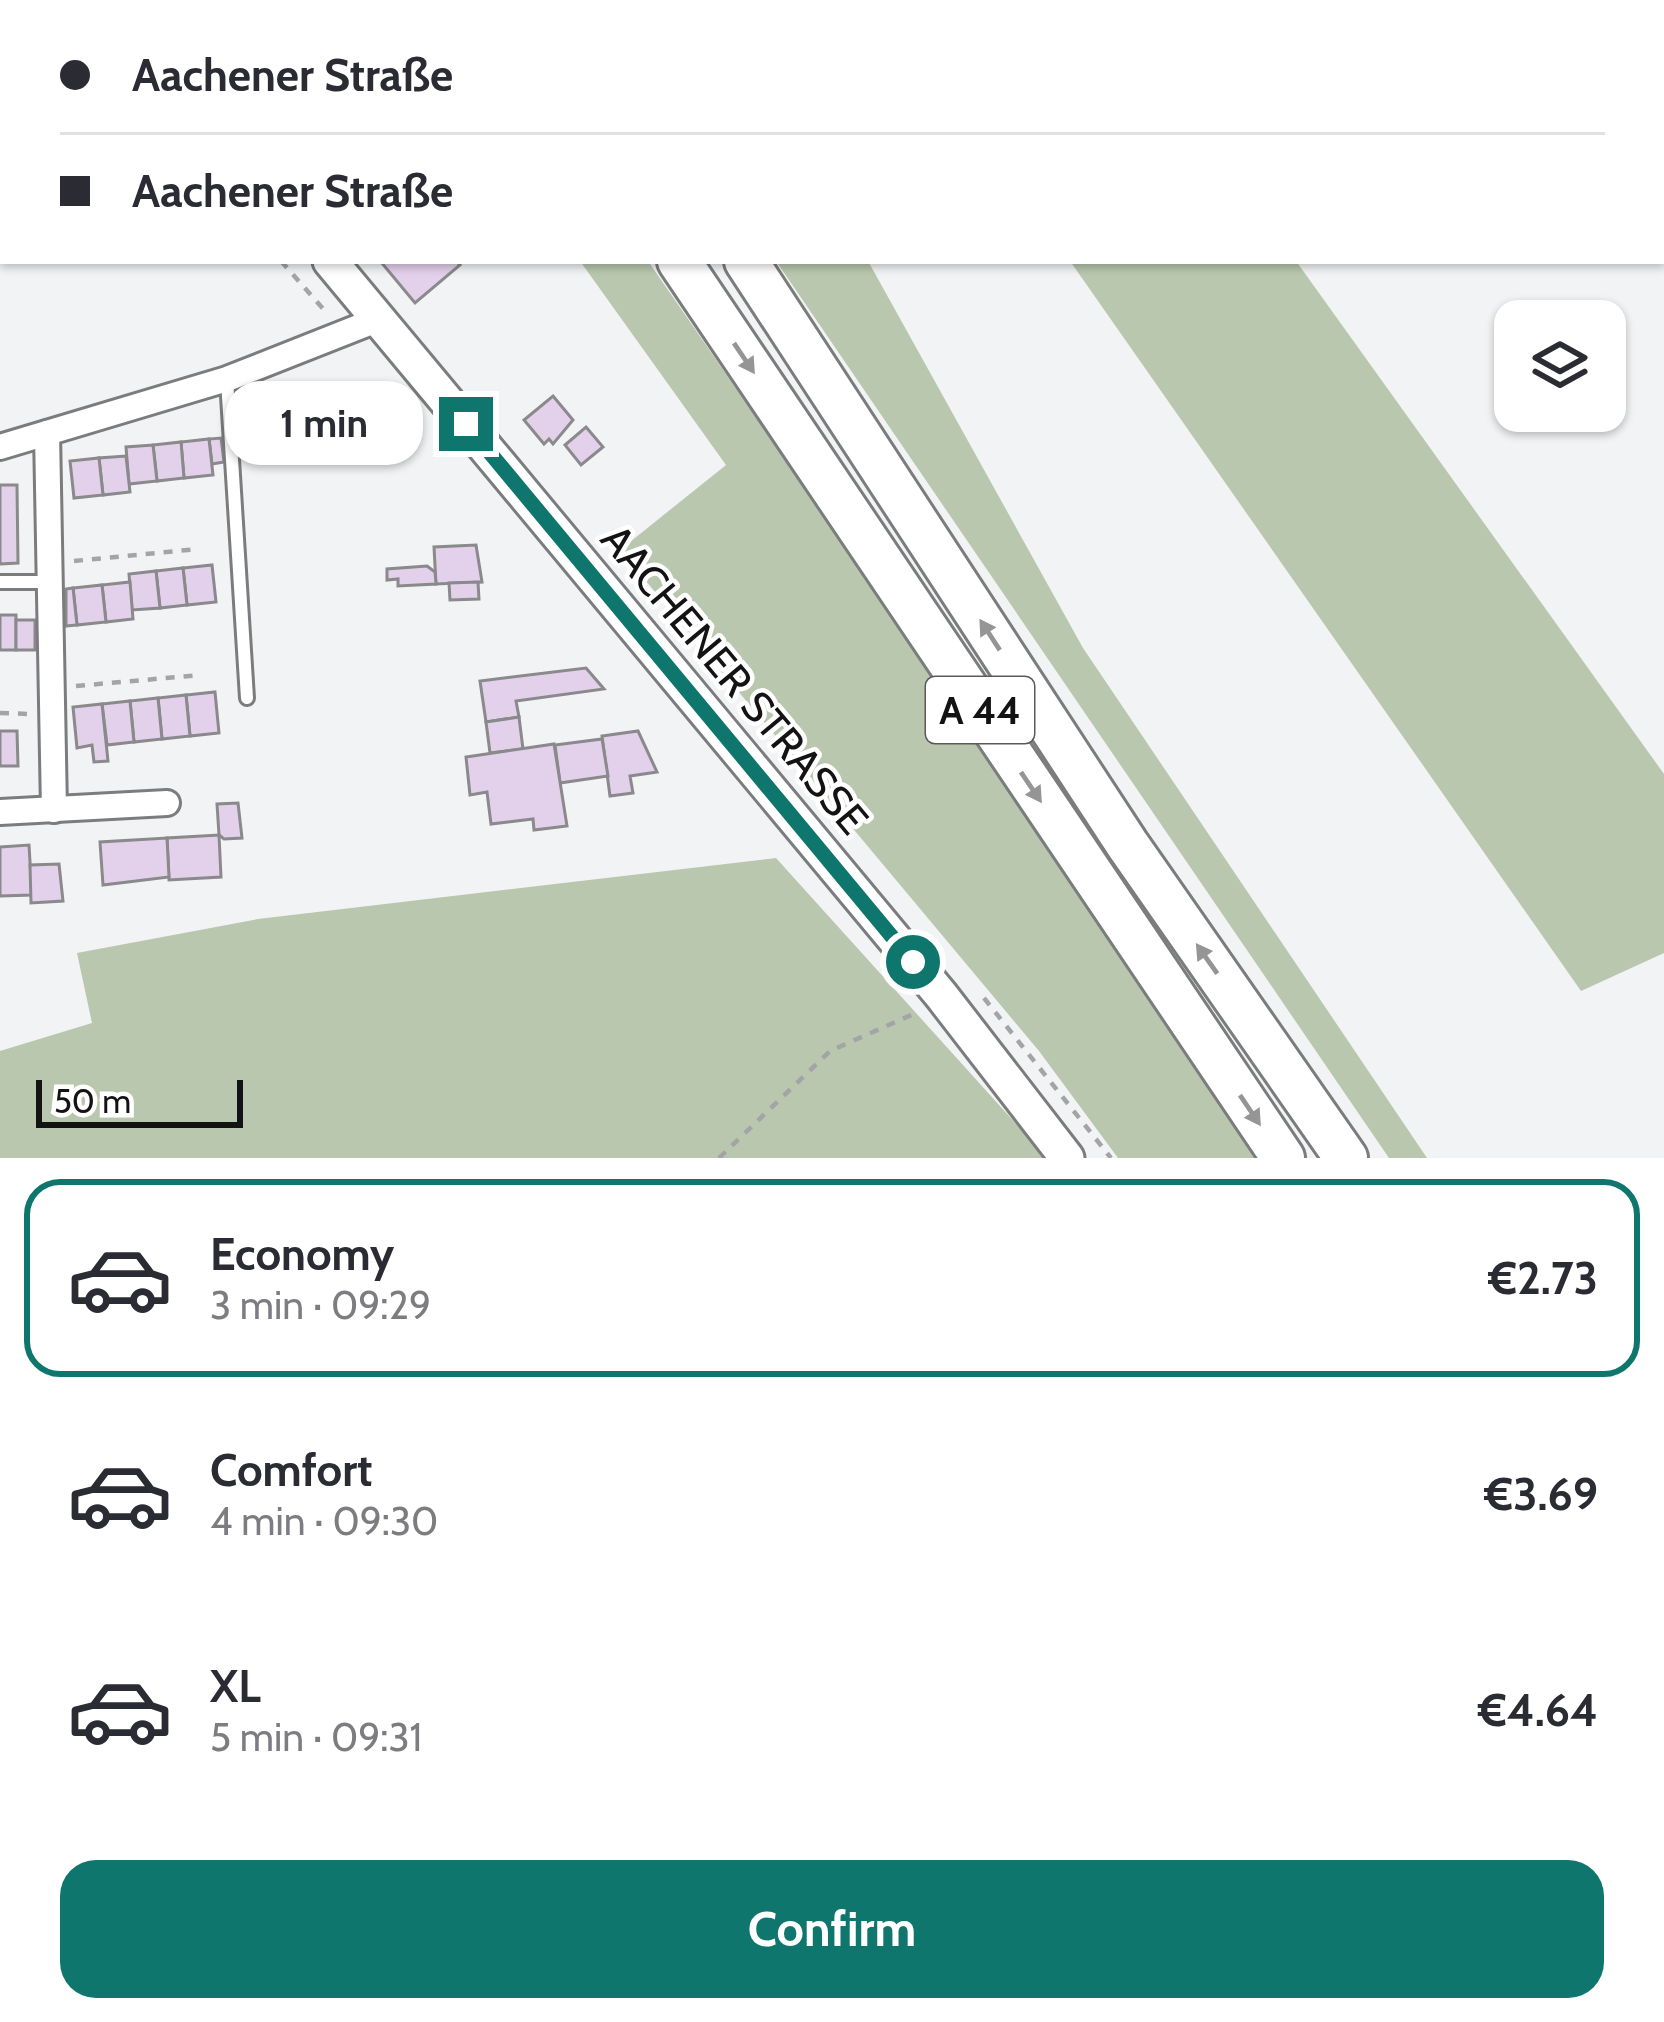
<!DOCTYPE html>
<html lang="en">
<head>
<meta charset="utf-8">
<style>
  :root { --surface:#fff; --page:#f7f7f7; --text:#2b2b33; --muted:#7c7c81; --line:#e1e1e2; --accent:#0f766e }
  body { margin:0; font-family:Cabin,sans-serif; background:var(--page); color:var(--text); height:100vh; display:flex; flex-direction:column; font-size:45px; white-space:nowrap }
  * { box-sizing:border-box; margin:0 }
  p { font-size:39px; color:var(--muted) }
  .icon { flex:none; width:66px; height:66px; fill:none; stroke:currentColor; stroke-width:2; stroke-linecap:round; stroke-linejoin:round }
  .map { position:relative; height:1158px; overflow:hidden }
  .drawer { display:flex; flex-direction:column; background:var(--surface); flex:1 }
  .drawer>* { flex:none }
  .top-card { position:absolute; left:0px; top:0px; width:1665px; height:264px; box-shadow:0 3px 9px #0004; display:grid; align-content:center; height:264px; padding:0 60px; background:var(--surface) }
  .fabs { position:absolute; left:1494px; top:300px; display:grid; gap:24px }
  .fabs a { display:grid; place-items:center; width:132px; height:132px; border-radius:24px; background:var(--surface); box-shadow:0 3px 9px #0004; font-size:60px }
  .scale { position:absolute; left:36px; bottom:30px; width:207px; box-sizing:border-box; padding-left:12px; border:6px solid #131313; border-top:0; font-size:33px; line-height:42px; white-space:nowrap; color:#131313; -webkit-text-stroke:9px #fff; paint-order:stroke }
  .end { position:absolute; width:54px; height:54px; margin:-27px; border:15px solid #0f766e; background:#fff; box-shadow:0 0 0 6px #fff }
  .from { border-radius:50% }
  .bubble { position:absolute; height:84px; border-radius:36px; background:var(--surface); box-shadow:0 3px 9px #0004; font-size:39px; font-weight:700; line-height:84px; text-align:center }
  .top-card b { display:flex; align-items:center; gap:42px; height:114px; font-size:45px }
  .top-card b+b { border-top:3px solid var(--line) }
  .top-card i { width:30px; height:30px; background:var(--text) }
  ul { padding:21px 0 0; list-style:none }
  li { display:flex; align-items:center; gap:36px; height:198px; margin:0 24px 18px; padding:0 36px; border:6px solid transparent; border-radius:36px }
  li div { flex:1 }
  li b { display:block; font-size:45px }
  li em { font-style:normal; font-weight:700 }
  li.active { border-color:var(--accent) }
  li>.icon { width:108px; height:108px; stroke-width:1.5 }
  .primary-button { display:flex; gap:24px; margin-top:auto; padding:24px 60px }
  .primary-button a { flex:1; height:138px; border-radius:36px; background:var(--accent); color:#fff; font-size:48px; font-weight:700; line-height:138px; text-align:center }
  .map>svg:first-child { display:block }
  .green { fill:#b8c7ad }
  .building { fill:#e3d0ea; stroke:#8a898b; stroke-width:3 }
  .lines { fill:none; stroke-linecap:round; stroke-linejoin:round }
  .lane-casing { stroke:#7b7c7d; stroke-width:18 }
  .street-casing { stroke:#7b7c7d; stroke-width:30 }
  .secondary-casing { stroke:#7b7c7d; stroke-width:39 }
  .highway-casing { stroke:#7b7c7d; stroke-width:48 }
  .path { stroke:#a3a4a5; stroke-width:4.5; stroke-dasharray:9 9; stroke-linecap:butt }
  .lane { stroke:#fff; stroke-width:12 }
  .street { stroke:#fff; stroke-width:24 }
  .secondary { stroke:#fff; stroke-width:33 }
  .highway { stroke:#fff; stroke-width:42 }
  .rail-casing { stroke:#818182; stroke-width:14 }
  .rail { stroke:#fff; stroke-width:9; stroke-dasharray:27; stroke-linecap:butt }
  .oneway { fill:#959595 }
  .route { stroke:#0f766e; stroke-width:15 }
  .labels { text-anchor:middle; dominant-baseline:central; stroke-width:9; stroke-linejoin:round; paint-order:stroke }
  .shield { fill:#fff; stroke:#5a5a5a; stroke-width:3 }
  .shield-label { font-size:39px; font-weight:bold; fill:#131313 }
  .street-label { font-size:42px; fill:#131313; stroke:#fff }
</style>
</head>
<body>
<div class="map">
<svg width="1664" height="1158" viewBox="0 0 1664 1158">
  <rect width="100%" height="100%" fill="#f2f3f4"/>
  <g class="green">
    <polygon points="580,261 648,261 1266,1158 1118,1158 1039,1051 620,550 726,465"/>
    <polygon points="776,261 868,261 1083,648 1427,1158 1389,1158"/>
    <polygon points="1070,261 1296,261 1664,774 1664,953 1581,991"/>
    <polygon points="776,858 1047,1158 0,1158 0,1051 92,1023 77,953 258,919"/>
  </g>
  <g class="building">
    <polygon points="456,261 460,265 415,303 381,262"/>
    <polygon points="553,396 573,420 553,444 549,439 544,444 524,420"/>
    <polygon points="586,427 603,447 581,465 565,445"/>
    <polygon points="221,438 224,462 212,464 209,439"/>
    <polygon points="209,439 213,475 184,478 181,442"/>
    <polygon points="181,442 184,478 157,481 153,445"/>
    <polygon points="153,445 157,481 129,484 126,447"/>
    <polygon points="126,456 130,492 103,495 99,458"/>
    <polygon points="99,458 103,495 74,498 70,461"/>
    <polygon points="0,485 17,485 18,563 0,564"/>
    <polygon points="476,545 482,582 436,584 434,547"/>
    <polygon points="212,565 216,602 187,605 183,568"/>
    <polygon points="427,566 435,572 436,584 398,586 398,579 387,580 387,569"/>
    <polygon points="183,568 187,605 160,608 156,571"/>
    <polygon points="156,571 160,608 132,610 129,574"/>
    <polygon points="130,582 133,619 106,622 102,585"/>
    <polygon points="478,582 479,599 450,600 449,583"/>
    <polygon points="102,585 106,622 77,625 73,588"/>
    <polygon points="73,588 77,625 66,626 66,589"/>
    <rect x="0" y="615" width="16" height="35"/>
    <rect x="16" y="620" width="19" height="30"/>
    <polygon points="586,668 604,689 516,701 519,717 486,722 480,681"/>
    <polygon points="215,692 219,733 190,736 186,695"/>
    <polygon points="186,695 190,736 162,739 158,698"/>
    <polygon points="158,698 162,739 134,742 130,701"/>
    <polygon points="130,701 134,742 107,745 102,704"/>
    <polygon points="102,704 108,761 94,762 92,745 77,748 73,707"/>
    <polygon points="519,717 523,749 490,753 486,722"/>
    <polygon points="0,731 17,731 18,766 0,766"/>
    <polygon points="638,731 657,772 630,776 633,793 610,796 602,736"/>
    <polygon points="602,739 608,776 560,783 555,745"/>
    <polygon points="554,744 567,826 534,830 533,819 491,824 487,792 470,795 466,757"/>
    <polygon points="238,803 242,838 224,839 219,835 217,804"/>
    <polygon points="219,835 221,877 169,880 167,838"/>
    <polygon points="167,838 169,877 103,885 100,842"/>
    <polygon points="29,845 32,895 0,896 0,847"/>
    <polygon points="59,864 63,901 31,903 30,865"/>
  </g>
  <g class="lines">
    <defs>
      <g id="lane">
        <polyline points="227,380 247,698"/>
        <polyline points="0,582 50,582"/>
      </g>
      <g id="street">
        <polyline points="0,136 3,137"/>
        <polyline points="47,433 54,810"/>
        <polyline points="0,447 227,379 379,319"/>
        <polyline points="0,812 167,803"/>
      </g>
      <g id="secondary">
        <polyline points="106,0 109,3"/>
        <polyline points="330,261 941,995 1067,1158"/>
      </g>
      <g id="highway">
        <polyline points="505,0 507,3"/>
        <polyline points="571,0 573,3"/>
        <polyline points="679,261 1283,1158"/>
        <polyline points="746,261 1127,844 1346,1158"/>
      </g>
    </defs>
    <use href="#lane" class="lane-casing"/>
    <use href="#street" class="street-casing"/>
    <use href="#secondary" class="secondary-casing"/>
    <use href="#highway" class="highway-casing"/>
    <g class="path">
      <polyline points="69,0 72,3"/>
      <polyline points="151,0 153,3"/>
      <polyline points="1662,19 1664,19"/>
      <polyline points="0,77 3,76"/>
      <polyline points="281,261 325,311"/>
      <polyline points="74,561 198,549"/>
      <polyline points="76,686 200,675"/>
      <polyline points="0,713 29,714"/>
      <polyline points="984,998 1111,1158"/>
      <polyline points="719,1158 830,1051 918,1012"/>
    </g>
    <use href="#lane" class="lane"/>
    <use href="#street" class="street"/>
    <use href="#secondary" class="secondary"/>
    <use href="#highway" class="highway"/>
    <defs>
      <g id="rail">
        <polyline points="997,3 1069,0"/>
        <polyline points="0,36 3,36"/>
      </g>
    </defs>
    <use href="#rail" class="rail-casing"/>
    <use href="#rail" class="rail"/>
  </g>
  <defs><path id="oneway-solid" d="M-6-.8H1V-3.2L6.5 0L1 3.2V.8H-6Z" transform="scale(3)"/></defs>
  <g class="oneway">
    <use href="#oneway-solid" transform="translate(744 358) rotate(56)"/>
    <use href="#oneway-solid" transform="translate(990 635) rotate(-123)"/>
    <use href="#oneway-solid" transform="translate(1031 787) rotate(56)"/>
    <use href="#oneway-solid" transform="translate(1207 959) rotate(-125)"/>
    <use href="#oneway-solid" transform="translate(1250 1110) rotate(56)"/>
  </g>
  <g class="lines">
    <polyline class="route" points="466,424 913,962"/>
  </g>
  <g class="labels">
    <rect class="shield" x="926" y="677" width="108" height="66" rx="9"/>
    <g class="shield-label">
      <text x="980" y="710">A 44</text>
    </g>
    <g class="street-label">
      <text transform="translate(735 679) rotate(50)">AACHENER STRASSE</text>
    </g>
  </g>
</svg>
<div class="fabs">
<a><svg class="icon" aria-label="layers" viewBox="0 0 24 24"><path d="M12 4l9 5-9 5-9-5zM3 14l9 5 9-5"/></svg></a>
</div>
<div class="scale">50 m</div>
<i class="end from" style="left:913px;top:962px"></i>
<i class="end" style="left:466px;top:424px"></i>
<div class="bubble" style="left:225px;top:381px;width:198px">1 min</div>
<div class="top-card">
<b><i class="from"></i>Aachener Straße</b>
<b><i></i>Aachener Straße</b>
</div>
</div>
<section class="drawer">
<ul>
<li class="active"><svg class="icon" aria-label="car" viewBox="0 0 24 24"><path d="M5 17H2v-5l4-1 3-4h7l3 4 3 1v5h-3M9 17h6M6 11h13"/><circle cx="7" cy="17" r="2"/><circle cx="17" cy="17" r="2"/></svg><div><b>Economy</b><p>3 min · 09:29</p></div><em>€2.73</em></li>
<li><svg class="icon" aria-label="car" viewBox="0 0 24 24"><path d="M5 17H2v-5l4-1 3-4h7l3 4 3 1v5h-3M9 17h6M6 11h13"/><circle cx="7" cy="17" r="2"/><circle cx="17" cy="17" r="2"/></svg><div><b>Comfort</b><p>4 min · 09:30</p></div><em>€3.69</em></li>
<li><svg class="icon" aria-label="car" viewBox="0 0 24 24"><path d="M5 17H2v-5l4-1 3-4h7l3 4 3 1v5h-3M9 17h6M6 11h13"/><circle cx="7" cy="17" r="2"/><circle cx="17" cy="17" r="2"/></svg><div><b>XL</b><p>5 min · 09:31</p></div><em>€4.64</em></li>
</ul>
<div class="primary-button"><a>Confirm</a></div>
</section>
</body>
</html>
